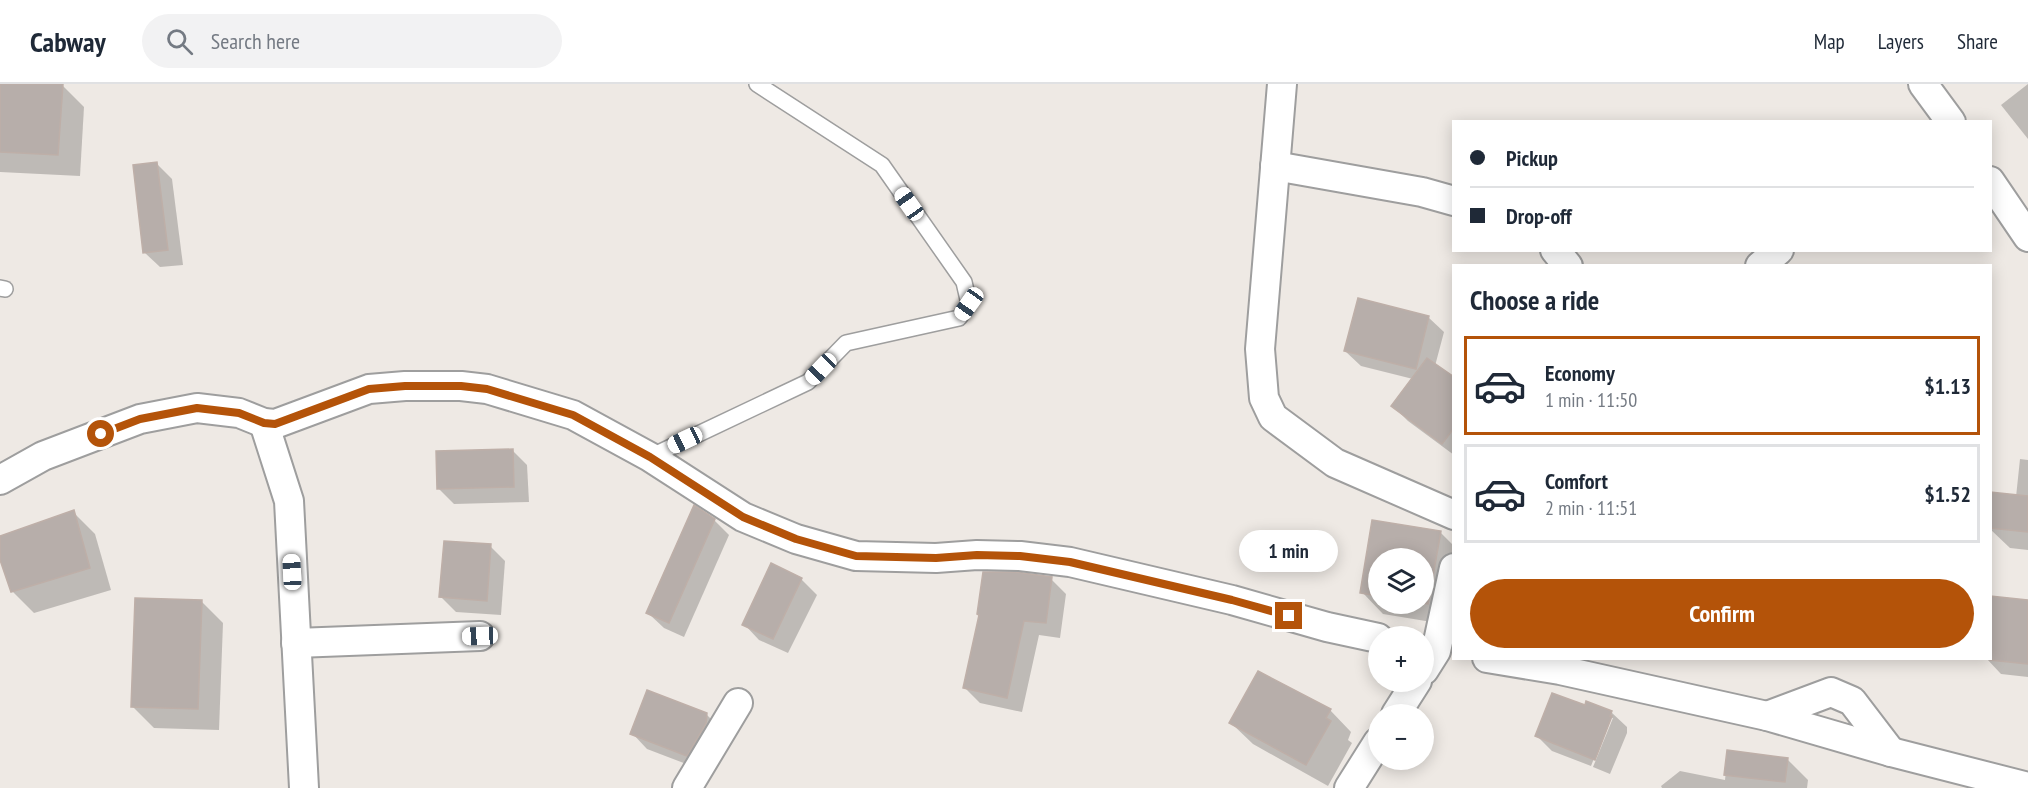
<!DOCTYPE html>
<html lang="en">
<head>
<meta charset="utf-8">
<style>
  :root { --surface:#fff; --page:#f2f2f3; --text:#1f2937; --muted:#747a83; --line:#e0e1e3; --accent:#b45309 }
  body { margin:0; font-family:"PT Sans Narrow",sans-serif; background:var(--page); color:var(--text); height:100vh; display:flex; flex-direction:column; font-size:22px; white-space:nowrap }
  * { box-sizing:border-box; margin:0 }
  p { font-size:20px; color:var(--muted) }
  .icon { flex:none; width:33px; height:33px; fill:none; stroke:currentColor; stroke-width:2; stroke-linecap:round; stroke-linejoin:round }
  .map { position:relative; flex:1; overflow:hidden }
  .panel { position:absolute; left:1452px; top:180px; width:540px; height:396px; display:flex; flex-direction:column; background:var(--surface); border-radius:0px; box-shadow:0 3px 15px #0003 }
  .panel>* { flex:none }
  .banner { position:absolute; left:1452px; top:36px; width:540px; height:132px; border-radius:0px; box-shadow:0 3px 15px #0003; display:grid; align-content:center; height:132px; padding:0 18px; background:var(--surface) }
  .tools { position:absolute; left:1368px; top:464px; display:grid; gap:12px }
  .tools a { display:grid; place-items:center; width:66px; height:66px; border-radius:50%; background:var(--surface); box-shadow:0 3px 15px #0003; font-size:30px }
  .end { position:absolute; width:27px; height:27px; margin:-14px; border:8px solid #b45309; background:#fff; box-shadow:0 0 0 3px #fff }
  .from { border-radius:50% }
  .bubble { position:absolute; height:42px; border-radius:21px; background:var(--surface); box-shadow:0 3px 15px #0003; font-size:20px; font-weight:700; line-height:42px; text-align:center }
  .car { position:absolute; width:18px; height:36px; margin:-18px -9px; border-radius:8px; box-shadow:0 0 4px 2px #0007; background:linear-gradient(#fff 24%,#345 0 40%,#fff 0 76%,#345 0 86%,#fff 0) }
  .banner b { display:flex; align-items:center; gap:21px; height:57px; font-size:22px }
  .banner b+b { border-top:2px solid var(--line) }
  .banner i { width:15px; height:15px; background:var(--text) }
  ul { padding:0; list-style:none }
  li { display:flex; align-items:center; gap:18px; height:99px; margin:0 12px 9px; padding:0 6px; border:3px solid var(--line); border-radius:0px }
  li div { flex:1 }
  li b { display:block; font-size:22px }
  li em { font-style:normal; font-weight:700 }
  li.on { border-color:var(--accent) }
  li>.icon { width:54px; height:54px; stroke-width:1.5 }
  h2 { padding:0 18px; font-size:27px; line-height:72px }
  .button { display:flex; gap:12px; margin-top:auto; padding:12px 18px }
  .button a { flex:1; height:69px; border-radius:36px; background:var(--accent); color:#fff; font-size:24px; font-weight:700; line-height:69px; text-align:center }
  header { display:flex; align-items:center; gap:36px; box-sizing:border-box; height:84px; padding:0 30px; background:var(--surface); border-bottom:2px solid var(--line) }
  header strong { font-size:28px }
  nav { display:flex; gap:33px; margin-inline-start:auto; font-size:21px }
  .search { width:420px; height:54px; background:var(--page); display:flex; align-items:center; gap:15px; box-sizing:border-box; padding:0 21px; border-radius:33px; color:var(--muted); font-size:22px }
  .map>svg:first-child { display:block }
  .shadow { fill:#0003; fill-rule:evenodd }
  .building { fill:#b7aeaa; stroke:#beafa8; stroke-width:1.5 }
  .lines { fill:none; stroke-linecap:round; stroke-linejoin:round }
  .lane-casing { stroke:#9e9e9e; stroke-width:18 }
  .street-casing { stroke:#9e9e9e; stroke-width:32 }
  .lane { stroke:#fff; stroke-width:15 }
  .street { stroke:#fff; stroke-width:28 }
  .route { stroke:#b45309; stroke-width:8 }
</style>
</head>
<body>
<header>
<strong>Cabway</strong>
<div class="search"><svg class="icon" aria-label="search" viewBox="0 0 24 24"><circle cx="10" cy="10" r="6"/><path d="M15 15l6 6"/></svg>Search here</div>
<nav><a>Map</a><a>Layers</a><a>Share</a></nav>
</header>
<div class="map">
<svg width="2028" height="704" viewBox="0 0 2028 704">
  <rect width="100%" height="100%" fill="#eee9e4"/>
  <g class="shadow">
    <polygon points="0,0 62,1 84,23 80,92 0,88"/>
    <polygon points="2028,0 2028,55 2001,21"/>
    <polygon points="157,80 172,95 183,181 160,183 144,168"/>
    <polygon points="1428,233 1444,248 1435,282 1454,295 1454,371 1408,337 1393,322 1413,295 1361,282 1345,267"/>
    <polygon points="512,366 527,381 529,418 454,420 438,404"/>
    <polygon points="2020,375 2028,376 2028,466 2010,464 1990,445 1990,426 2016,413"/>
    <polygon points="73,428 95,450 111,506 34,529 12,507 0,472 0,454"/>
    <polygon points="714,436 729,451 684,553 664,544 648,529"/>
    <path d="M 1374,437 L 1440,448 L 1454,462 L 1454,518 L 1450,541 L 1383,530 L 1362,508 ZM 1378,474 L 1424,474 L 1424,519 L 1378,519 Z"/>
    <polygon points="490,462 505,477 501,531 456,528 441,513"/>
    <polygon points="801,495 817,511 788,569 759,556 744,540"/>
    <polygon points="1051,495 1066,510 1060,554 1039,551 1022,628 980,619 965,604"/>
    <polygon points="201,517 223,539 219,646 154,644 132,622"/>
    <polygon points="2028,518 2028,593 2001,590 1986,574 1990,574"/>
    <polygon points="1586,623 1611,628 1627,643 1627,649 1610,690 1593,683 1613,634 1610,634 1591,682 1552,667 1537,652"/>
    <polygon points="1330,626 1351,648 1348,656 1352,659 1328,702 1253,660 1231,639"/>
    <polygon points="706,630 722,646 702,686 647,665 632,649"/>
    <polygon points="1728,668 1787,675 1808,696 1807,704 1662,704 1661,702 1680,687 1725,696"/>
  </g>
  <g class="building">
    <polygon points="0,0 63,0 58,71 0,68"/>
    <polygon points="157,78 168,166 143,169 133,81"/>
    <polygon points="1358,214 1429,232 1416,285 1344,267"/>
    <polygon points="1427,274 1454,293 1454,344 1442,360 1391,322"/>
    <polygon points="513,365 514,403 437,405 436,367"/>
    <polygon points="1990,408 2028,412 2028,448 1990,444"/>
    <polygon points="694,421 715,435 669,539 646,529"/>
    <polygon points="74,426 90,484 11,508 0,476 0,452"/>
    <polygon points="1372,436 1441,447 1428,520 1420,519 1424,519 1424,474 1378,474 1378,512 1360,509"/>
    <polygon points="444,457 491,460 487,517 439,513"/>
    <polygon points="771,479 802,494 773,555 742,541"/>
    <polygon points="983,488 1016,488 1052,493 1046,539 1024,537 1007,614 963,604 979,531 977,530"/>
    <polygon points="1990,512 2028,516 2028,580 1990,576"/>
    <polygon points="135,514 202,516 198,625 131,623"/>
    <polygon points="1258,587 1331,625 1326,634 1331,637 1306,681 1229,639"/>
    <polygon points="647,606 707,629 706,639 687,672 630,650"/>
    <polygon points="1552,609 1585,621 1586,617 1612,627 1610,632 1612,632 1595,676 1535,652"/>
    <polygon points="1727,666 1788,674 1785,698 1724,691"/>
  </g>
  <g class="lines">
    <defs>
      <g id="lane">
        <polyline points="0,204 5,205"/>
        <polyline points="650,373 808,298 846,259 959,234 969,220 964,198 882,81 757,0"/>
      </g>
      <g id="street">
        <polyline points="1282,0 1260,265 1264,314 1273,333 1335,379 1454,431"/>
        <polyline points="1923,0 1951,38"/>
        <polyline points="1275,82 1422,108 1454,117"/>
        <polyline points="1990,97 2028,153"/>
        <polyline points="1555,166 1568,182"/>
        <polyline points="1760,182 1779,166"/>
        <polyline points="264,339 289,417 304,704"/>
        <polyline points="0,396 43,372 140,335 197,324 239,329 264,339 275,340 369,305 405,302 461,302 487,305 573,331 650,373 743,433 796,455 856,472 936,474 977,471 1020,472 1070,478 1232,516 1327,543 1378,554"/>
        <polyline points="296,559 480,552"/>
        <polyline points="1487,574 1560,586 1767,632 1891,668 2028,703"/>
        <polyline points="1424,586 1436,567 1454,484"/>
        <polyline points="1396,630 1417,597"/>
        <polyline points="1767,632 1831,608 1852,617 1891,668"/>
        <polyline points="687,704 738,619"/>
        <polyline points="1349,704 1378,658"/>
      </g>
    </defs>
    <use href="#lane" class="lane-casing"/>
    <use href="#street" class="street-casing"/>
    <use href="#lane" class="lane"/>
    <use href="#street" class="street"/>
  </g>
  <g class="lines">
    <polyline class="route" points="101,350 140,335 197,324 239,329 264,339 275,340 369,305 405,302 461,302 487,305 573,331 650,373 743,433 796,455 856,472 936,474 977,471 1020,472 1070,478 1232,516 1289,532"/>
  </g>
</svg>
<div class="tools">
<a><svg class="icon" aria-label="layers" viewBox="0 0 24 24"><path d="M12 4l9 5-9 5-9-5zM3 14l9 5 9-5"/></svg></a>
<a>+</a>
<a>−</a>
</div>
<i class="end from" style="left:101px;top:350px"></i>
<i class="end" style="left:1289px;top:532px"></i>
<div class="bubble" style="left:1239px;top:446px;width:99px">1 min</div>
<i class="car" style="left:909px;top:120px;rotate:325deg"></i>
<i class="car" style="left:969px;top:220px;rotate:215deg"></i>
<i class="car" style="left:821px;top:285px;rotate:224deg"></i>
<i class="car" style="left:685px;top:356px;rotate:245deg"></i>
<i class="car" style="left:292px;top:488px;rotate:357deg"></i>
<i class="car" style="left:480px;top:552px;rotate:268deg"></i>
<div class="banner">
<b><i class="from"></i>Pickup</b>
<b><i></i>Drop-off</b>
</div>
<section class="panel">
<h2>Choose a ride</h2>
<ul>
<li class="on"><svg class="icon" aria-label="car" viewBox="0 0 24 24"><path d="M5 17H2v-5l4-1 3-4h7l3 4 3 1v5h-3M9 17h6M6 11h13"/><circle cx="7" cy="17" r="2"/><circle cx="17" cy="17" r="2"/></svg><div><b>Economy</b><p>1 min · 11:50</p></div><em>$1.13</em></li>
<li><svg class="icon" aria-label="car" viewBox="0 0 24 24"><path d="M5 17H2v-5l4-1 3-4h7l3 4 3 1v5h-3M9 17h6M6 11h13"/><circle cx="7" cy="17" r="2"/><circle cx="17" cy="17" r="2"/></svg><div><b>Comfort</b><p>2 min · 11:51</p></div><em>$1.52</em></li>
</ul>
<div class="button"><a>Confirm</a></div>
</section>
</div>
</body>
</html>
